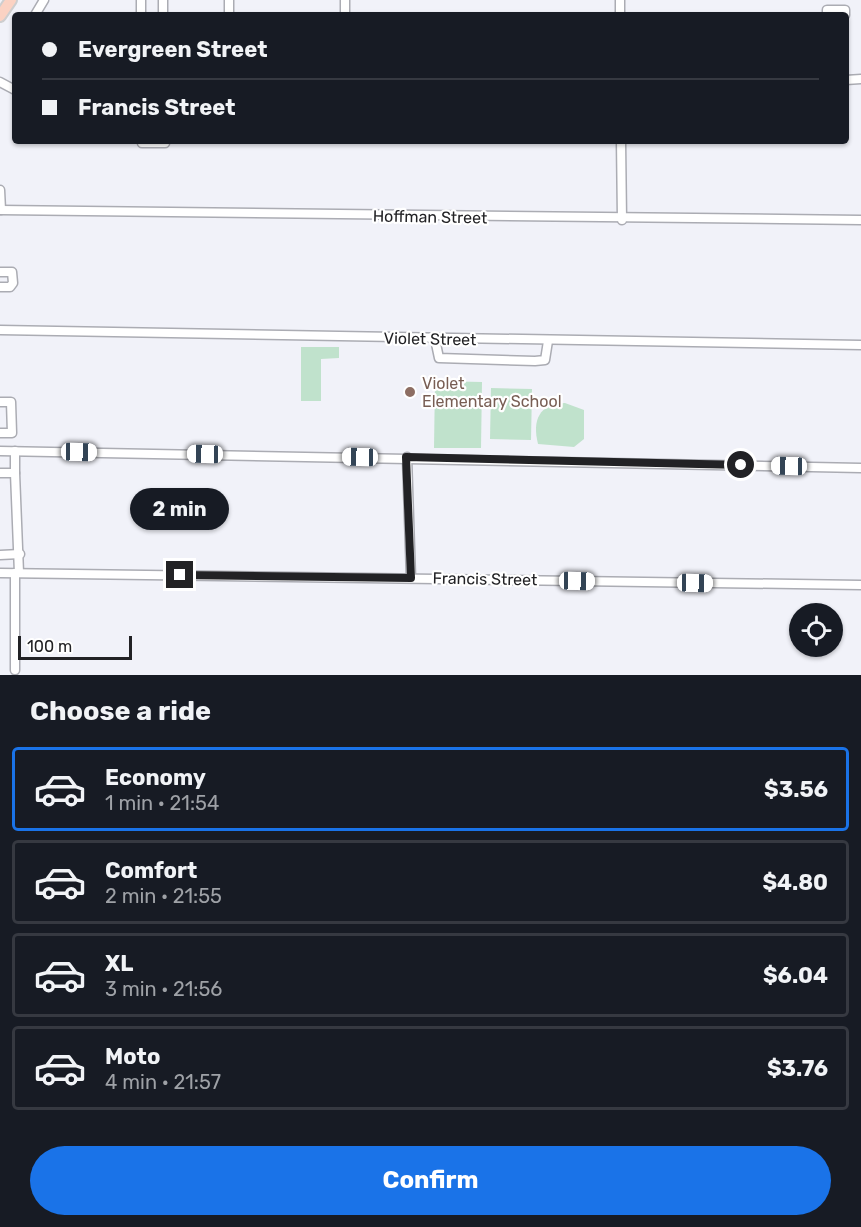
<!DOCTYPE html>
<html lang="en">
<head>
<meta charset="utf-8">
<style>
  :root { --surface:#171b24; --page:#242831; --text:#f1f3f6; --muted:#9ea1a6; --line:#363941; --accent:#1a73e8 }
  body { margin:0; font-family:Rubik,sans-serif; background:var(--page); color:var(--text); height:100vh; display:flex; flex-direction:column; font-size:22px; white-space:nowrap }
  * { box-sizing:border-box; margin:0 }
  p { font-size:20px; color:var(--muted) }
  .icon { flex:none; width:33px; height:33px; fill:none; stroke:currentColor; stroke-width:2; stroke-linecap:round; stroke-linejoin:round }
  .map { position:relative; height:675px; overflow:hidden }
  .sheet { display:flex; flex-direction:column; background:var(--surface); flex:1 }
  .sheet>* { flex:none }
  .guide { position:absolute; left:12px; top:12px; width:837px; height:132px; border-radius:6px; box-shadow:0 2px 4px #0004; display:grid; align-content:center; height:132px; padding:0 30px; background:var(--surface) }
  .controls { position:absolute; left:789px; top:603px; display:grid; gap:12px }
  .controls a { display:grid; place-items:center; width:54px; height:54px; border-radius:50%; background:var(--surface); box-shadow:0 2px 4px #0004; font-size:30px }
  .scale { position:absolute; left:18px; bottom:15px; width:114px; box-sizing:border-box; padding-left:6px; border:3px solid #222225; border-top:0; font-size:16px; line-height:21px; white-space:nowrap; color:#222225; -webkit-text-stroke:4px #fff; paint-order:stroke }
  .end { position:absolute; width:27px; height:27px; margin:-14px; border:8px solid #222225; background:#fff; box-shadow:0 0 0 3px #fff }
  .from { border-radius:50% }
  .bubble { position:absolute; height:42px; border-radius:21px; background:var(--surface); box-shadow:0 2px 4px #0004; font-size:20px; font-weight:700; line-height:42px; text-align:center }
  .car { position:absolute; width:18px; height:36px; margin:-18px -9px; border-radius:8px; box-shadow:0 0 4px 2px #0007; background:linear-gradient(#fff 24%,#345 0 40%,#fff 0 76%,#345 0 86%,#fff 0) }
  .guide b { display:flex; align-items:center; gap:21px; height:57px; font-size:22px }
  .guide b+b { border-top:2px solid var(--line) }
  .guide i { width:15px; height:15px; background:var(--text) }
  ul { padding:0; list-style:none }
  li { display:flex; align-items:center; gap:18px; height:84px; margin:0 12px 9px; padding:0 18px; border:3px solid var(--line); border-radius:6px }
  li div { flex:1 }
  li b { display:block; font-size:22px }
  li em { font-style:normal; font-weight:700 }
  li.on { border-color:var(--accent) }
  li>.icon { width:54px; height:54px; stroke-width:1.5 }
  h2 { padding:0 30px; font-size:27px; line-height:72px }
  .primary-button { display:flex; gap:12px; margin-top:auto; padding:12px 30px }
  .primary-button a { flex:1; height:69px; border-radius:36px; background:var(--accent); color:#fff; font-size:24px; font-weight:700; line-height:69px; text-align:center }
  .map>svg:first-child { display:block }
  .green { fill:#c0e2cc }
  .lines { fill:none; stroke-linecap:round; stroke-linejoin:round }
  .minor-casing { stroke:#abacb3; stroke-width:11 }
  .major-casing { stroke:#cececf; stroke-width:14 }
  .minor { stroke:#fff; stroke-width:8 }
  .major { stroke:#fbd2c3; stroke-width:10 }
  .route { stroke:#222225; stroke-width:8 }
  .education-dot { fill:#8d6e63; stroke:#fff; stroke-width:2 }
  .labels { text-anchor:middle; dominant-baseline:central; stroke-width:4.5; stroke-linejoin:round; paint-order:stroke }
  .street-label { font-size:16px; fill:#222225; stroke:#fff }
  .education-label { font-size:16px; fill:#785e54; stroke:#fff; text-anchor:start }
</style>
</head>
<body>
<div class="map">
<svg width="861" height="675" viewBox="0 0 861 675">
  <rect width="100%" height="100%" fill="#f1f2f9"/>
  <g class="green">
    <polygon points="301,347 339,347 339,358 321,359 321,401 301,401"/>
    <polygon points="435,381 482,382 481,448 434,448"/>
    <polygon points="491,388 532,389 531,440 490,439"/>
    <path d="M 565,403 L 584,410 L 584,439 L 574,447 L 538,444 C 532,420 539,404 565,403 Z"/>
  </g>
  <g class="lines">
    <defs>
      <g id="minor">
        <polyline points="141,0 141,15"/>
        <polyline points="163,0 163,15"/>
        <polyline points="620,0 620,15"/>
        <polyline points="35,15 44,0"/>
        <polyline points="229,15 229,0"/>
        <polyline points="345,15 345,0"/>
        <polyline points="827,15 827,10 845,10 845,15"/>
        <polyline points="846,80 861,79"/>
        <polyline points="0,82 15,90"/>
        <polyline points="142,141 142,143 165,143 165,141"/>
        <polyline points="621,141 622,220"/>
        <polyline points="0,190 1,210"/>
        <polyline points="0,210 861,220"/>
        <polyline points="0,272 12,272 13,283 10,287 0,287"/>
        <polyline points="0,330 861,345"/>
        <polyline points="435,339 439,358 535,361 545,360 548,341"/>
        <polyline points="0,402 11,402 12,433 0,433"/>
        <polyline points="0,451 861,468"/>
        <polyline points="407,457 411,578"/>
        <polyline points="0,473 15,473 15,451"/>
        <polyline points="15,473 19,573"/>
        <polyline points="0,555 20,554"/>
        <polyline points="0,573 861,585"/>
        <polyline points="15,573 15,670"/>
      </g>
      <polyline id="major" points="0,16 11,0"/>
    </defs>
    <use href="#minor" class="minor-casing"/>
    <use href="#major" class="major-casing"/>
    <use href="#minor" class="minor"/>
    <use href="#major" class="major"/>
  </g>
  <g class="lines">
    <polyline class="route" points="180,575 411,578 406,457 741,465"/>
  </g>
  <circle class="education-dot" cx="410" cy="392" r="6"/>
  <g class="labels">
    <g class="street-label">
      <text transform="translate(430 217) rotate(1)">Hoffman Street</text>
      <text transform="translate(430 339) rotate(1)">Violet Street</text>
      <text transform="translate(485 579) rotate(1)">Francis Street</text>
    </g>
    <g class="education-label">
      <text x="422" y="383">Violet<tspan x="422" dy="18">Elementary School</tspan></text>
    </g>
  </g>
</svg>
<div class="controls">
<a><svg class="icon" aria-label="locate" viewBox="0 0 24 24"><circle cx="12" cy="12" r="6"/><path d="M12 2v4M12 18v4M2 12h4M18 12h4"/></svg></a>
</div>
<div class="scale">100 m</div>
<i class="end from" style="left:741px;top:465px"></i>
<i class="end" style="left:180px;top:575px"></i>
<div class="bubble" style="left:130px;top:488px;width:99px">2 min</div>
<i class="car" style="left:79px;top:452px;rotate:91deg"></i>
<i class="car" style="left:205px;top:454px;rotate:271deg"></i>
<i class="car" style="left:360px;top:457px;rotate:271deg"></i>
<i class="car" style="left:789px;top:466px;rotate:271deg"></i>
<i class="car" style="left:577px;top:581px;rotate:91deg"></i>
<i class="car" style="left:695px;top:583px;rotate:91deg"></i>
<div class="guide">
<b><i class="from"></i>Evergreen Street</b>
<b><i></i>Francis Street</b>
</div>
</div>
<section class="sheet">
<h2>Choose a ride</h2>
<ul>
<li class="on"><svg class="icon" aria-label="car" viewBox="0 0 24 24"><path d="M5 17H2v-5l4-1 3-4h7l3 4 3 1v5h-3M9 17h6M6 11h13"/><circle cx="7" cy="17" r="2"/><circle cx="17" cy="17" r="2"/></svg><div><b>Economy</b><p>1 min · 21:54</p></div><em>$3.56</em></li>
<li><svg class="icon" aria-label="car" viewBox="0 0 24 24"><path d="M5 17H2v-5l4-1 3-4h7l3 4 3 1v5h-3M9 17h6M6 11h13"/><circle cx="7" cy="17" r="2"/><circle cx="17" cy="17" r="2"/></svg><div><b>Comfort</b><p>2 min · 21:55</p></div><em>$4.80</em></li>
<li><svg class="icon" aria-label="car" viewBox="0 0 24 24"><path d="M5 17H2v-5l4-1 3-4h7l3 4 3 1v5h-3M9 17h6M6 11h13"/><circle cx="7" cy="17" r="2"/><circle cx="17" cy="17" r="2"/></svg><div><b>XL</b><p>3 min · 21:56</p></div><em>$6.04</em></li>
<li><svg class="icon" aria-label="car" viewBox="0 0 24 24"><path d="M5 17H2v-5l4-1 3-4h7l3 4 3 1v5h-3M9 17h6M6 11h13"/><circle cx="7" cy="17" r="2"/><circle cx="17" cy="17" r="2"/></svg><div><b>Moto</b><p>4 min · 21:57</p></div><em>$3.76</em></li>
</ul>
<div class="primary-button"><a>Confirm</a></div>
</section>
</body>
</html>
